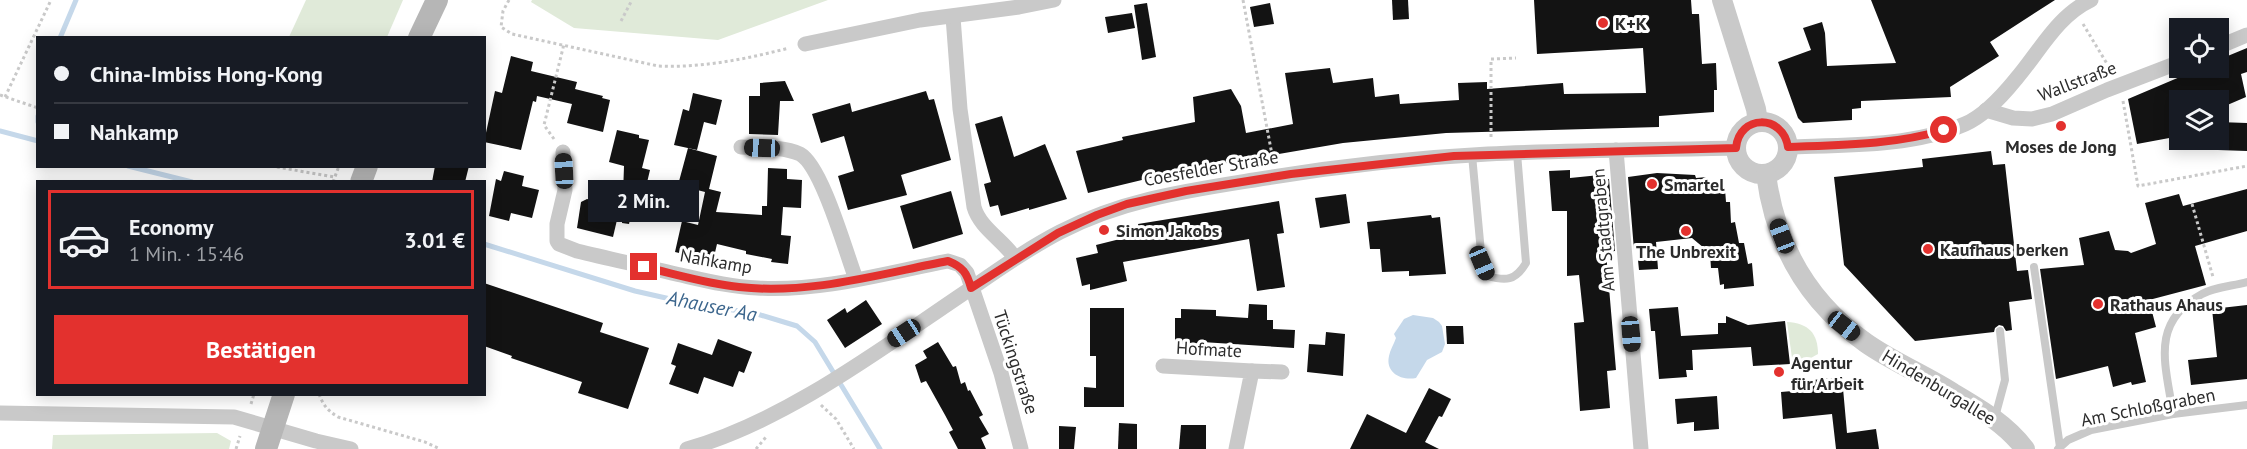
<!DOCTYPE html>
<html lang="de">
<head>
<meta charset="utf-8">
<style>
  :root { --surface:#171b24; --page:#20242c; --text:#f1f3f6; --muted:#9ea1a6; --line:#363941; --accent:#e3312e }
  body { margin:0; font-family:"PT Sans",sans-serif; background:var(--page); color:var(--text); height:100vh; display:flex; flex-direction:column; font-size:22px; white-space:nowrap }
  * { box-sizing:border-box; margin:0 }
  p { font-size:20px; color:var(--muted) }
  .icon { flex:none; width:33px; height:33px; fill:none; stroke:currentColor; stroke-width:2; stroke-linecap:round; stroke-linejoin:round }
  .map { position:relative; flex:1; overflow:hidden }
  .drawer { position:absolute; left:36px; top:180px; width:450px; height:216px; display:flex; flex-direction:column; background:var(--surface); border-radius:0px; box-shadow:0 3px 15px #0003 }
  .drawer>* { flex:none }
  .guide { position:absolute; left:36px; top:36px; width:450px; height:132px; border-radius:0px; box-shadow:0 3px 15px #0003; display:grid; align-content:center; height:132px; padding:0 18px; background:var(--surface) }
  .buttons { position:absolute; left:2169px; top:18px; display:grid; gap:12px }
  .buttons a { display:grid; place-items:center; width:60px; height:60px; border-radius:0px; background:var(--surface); box-shadow:0 3px 15px #0003; font-size:30px }
  .end { position:absolute; width:27px; height:27px; margin:-14px; border:8px solid #e3312e; background:#fff; box-shadow:0 0 0 3px #fff }
  .from { border-radius:50% }
  .bubble { position:absolute; height:42px; border-radius:0px; background:var(--surface); box-shadow:0 3px 15px #0003; font-size:20px; font-weight:600; line-height:42px; text-align:center }
  .car { position:absolute; width:18px; height:36px; margin:-18px -9px; border-radius:8px; box-shadow:0 0 4px 2px #0007; background:linear-gradient(#222 24%,#8ab4d8 0 40%,#222 0 76%,#8ab4d8 0 86%,#222 0) }
  .guide b { display:flex; align-items:center; gap:21px; height:57px; font-size:22px }
  .guide b+b { border-top:2px solid var(--line) }
  .guide i { width:15px; height:15px; background:var(--text) }
  ul { padding:10px 0 0; list-style:none }
  li { display:flex; align-items:center; gap:18px; height:99px; margin:0 12px 9px; padding:0 6px; border:3px solid transparent; border-radius:0px }
  li div { flex:1 }
  li b { display:block; font-size:22px }
  li em { font-style:normal; font-weight:600 }
  li.current { border-color:var(--accent) }
  li>.icon { width:54px; height:54px; stroke-width:1.5 }
  .action { display:flex; gap:12px; margin-top:auto; padding:12px 18px }
  .action a { flex:1; height:69px; border-radius:0px; background:var(--accent); color:#fff; font-size:24px; font-weight:600; line-height:69px; text-align:center }
  .map>svg:first-child { display:block }
  .green { fill:#e0ead9 }
  .water { fill:#c5d8ea }
  .lines { fill:none; stroke-linecap:round; stroke-linejoin:round }
  .stream { stroke:#c5d8ea; stroke-width:5 }
  .building { fill:#131313 }
  .path { stroke:#c9c9c9; stroke-width:3; stroke-dasharray:3 3; stroke-linecap:butt }
  .service { stroke:#c9c9c9; stroke-width:8 }
  .minor { stroke:#c9c9c9; stroke-width:15 }
  .tertiary { stroke:#c9c9c9; stroke-width:20 }
  .secondary { stroke:#b6b6b6; stroke-width:22 }
  .route { stroke:#e3312e; stroke-width:8 }
  .poi-dot { fill:#e3312e; stroke:#fff; stroke-width:2 }
  .labels { text-anchor:middle; dominant-baseline:central; stroke-width:6; stroke-linejoin:round; paint-order:stroke }
  .poi-label { font-size:18px; font-weight:bold; fill:#2c2c2c; stroke:#fff; text-anchor:start }
  .street-label { font-size:18px; fill:#2c2c2c; stroke:#fff }
  .water-label { font-size:20px; font-style:italic; fill:#3b658c; stroke:#fff }
</style>
</head>
<body>
<div class="map">
<svg width="2247" height="449" viewBox="0 0 2247 449">
  <rect width="100%" height="100%" fill="#fff"/>
  <g class="green">
    <polygon points="306,0 403,0 387,37 289,37"/>
    <polygon points="532,0 828,0 718,40 574,28 531,2"/>
    <path d="M 1787,322 C 1808,323 1818,333 1818,354 L 1809,359 L 1792,358 Z"/>
    <polygon points="217,433 231,441 229,449 52,449 53,435"/>
  </g>
  <path class="water" d="M 1413,315 L 1433,318 L 1439,322 L 1442,326 L 1445,344 L 1442,352 L 1427,360 L 1416,378 C 1402,381 1385,373 1389,356 C 1390,350 1394,344 1396,338 L 1394,334 L 1404,319 Z"/>
  <g class="lines">
    <g class="stream">
      <polyline points="60,38 76,0"/>
      <polyline points="38,116 38,122"/>
      <polyline points="0,131 38,141"/>
      <polyline points="128,166 192,182"/>
      <polyline points="484,244 635,291 697,305 754,313 797,326 815,342 880,449"/>
    </g>
  </g>
  <g class="building">
    <polygon points="1392,0 1408,0 1409,19 1393,20"/>
    <polygon points="1534,0 1691,0 1692,14 1699,14 1702,64 1716,63 1717,90 1714,90 1714,112 1659,116 1659,127 1446,133 1343,143 1175,172 1088,193 1076,151 1123,140 1122,137 1195,122 1193,97 1231,89 1241,106 1246,133 1293,124 1285,73 1330,68 1333,83 1373,78 1375,97 1399,94 1400,104 1459,100 1458,83 1487,82 1487,89 1563,83 1564,94 1646,93 1643,48 1537,54"/>
    <polygon points="1871,0 2055,0 1990,42 1999,56 1950,87 1951,97 1861,101 1861,108 1852,109 1852,120 1803,123 1798,118 1778,62 1811,50 1803,28 1822,22 1825,33 1827,66 1896,63"/>
    <polygon points="1147,3 1156,57 1142,60 1134,5"/>
    <polygon points="1270,3 1274,24 1254,27 1250,7"/>
    <polygon points="1132,13 1135,28 1108,33 1105,17"/>
    <polygon points="2247,48 2247,72 2241,74 2246,97 2218,109 2218,100 2180,100 2180,136 2137,144 2128,99 2201,68 2218,68 2218,60"/>
    <polygon points="511,56 533,62 531,71 577,82 575,89 603,96 602,98 610,100 603,132 567,123 572,104 537,96 536,102 533,101 521,150 484,142 495,91 502,93"/>
    <polygon points="785,81 794,101 780,101 778,135 749,134 749,96 760,96 760,83"/>
    <polygon points="926,91 929,100 934,99 951,160 901,175 907,195 848,210 838,176 854,171 844,136 821,143 812,114 850,103 852,112"/>
    <polygon points="693,93 722,100 716,125 704,122 697,150 674,145 683,109 689,111"/>
    <polygon points="1002,116 1014,157 1045,144 1067,199 1029,210 1029,208 1001,216 998,205 990,207 984,184 991,182 975,124"/>
    <polygon points="2218,122 2247,123 2247,151 2218,150"/>
    <polygon points="617,130 639,135 639,138 649,140 642,168 650,170 645,191 637,189 629,224 622,223 624,166 609,162"/>
    <polygon points="688,148 717,156 709,189 721,192 716,212 762,215 762,206 767,206 768,168 787,169 787,179 802,180 801,208 783,207 781,235 791,236 788,264 771,262 772,259 746,254 746,251 717,244 713,261 675,252 682,221 698,225 705,192 678,185"/>
    <polygon points="1991,151 1993,165 2005,164 2017,271 2028,270 2032,299 2009,302 2012,330 2006,331 2003,326 1999,325 1995,328 1994,332 1915,341 1844,265 1834,177 1923,167 1922,159"/>
    <polygon points="435,166 469,166 465,182 432,182"/>
    <polygon points="1570,170 1570,178 1600,175 1600,180 1609,179 1615,251 1606,252 1616,370 1607,371 1610,408 1580,411 1574,323 1584,322 1579,275 1567,276 1567,211 1552,211 1549,171"/>
    <polygon points="504,171 524,176 522,186 539,190 532,218 511,213 509,221 489,216 496,179 501,181"/>
    <polygon points="1657,173 1695,175 1696,178 1707,177 1708,181 1718,181 1719,190 1725,189 1726,202 1730,202 1731,223 1735,222 1739,243 1744,243 1748,264 1752,263 1754,286 1724,289 1724,284 1720,285 1718,268 1711,268 1710,253 1692,238 1656,242 1658,269 1639,270 1637,250 1634,250 1628,177"/>
    <polygon points="2247,189 2247,231 2195,246 2206,285 2149,300 2156,327 2135,333 2146,382 2132,385 2131,382 2113,387 2108,366 2056,379 2040,269 2084,265 2079,238 2109,231 2115,250 2128,251 2131,253 2156,244 2145,203 2179,194 2183,206"/>
    <polygon points="951,191 963,234 913,249 900,206"/>
    <polygon points="1346,194 1350,223 1320,228 1315,198"/>
    <polygon points="587,199 620,207 613,237 577,228 581,202"/>
    <polygon points="1279,201 1284,233 1277,234 1285,287 1257,291 1249,239 1123,262 1127,281 1090,290 1090,284 1082,286 1076,258 1098,253 1096,245 1140,234 1138,224"/>
    <polygon points="1431,215 1432,218 1440,217 1446,274 1409,276 1409,271 1382,272 1380,249 1370,249 1367,222"/>
    <polygon points="484,283 603,323 600,332 649,348 628,409 578,393 582,382 511,358 512,356 484,346"/>
    <polygon points="866,300 882,324 845,348 827,320 845,308 847,313"/>
    <polygon points="1249,304 1267,305 1267,320 1273,320 1273,329 1295,330 1294,348 1202,342 1202,349 1175,349 1175,318 1181,318 1181,309 1216,310 1216,316 1248,318"/>
    <polygon points="2247,305 2247,379 2191,385 2188,360 2217,357 2212,309"/>
    <polygon points="1678,307 1681,336 1718,334 1718,323 1726,323 1726,316 1748,325 1785,321 1790,364 1753,366 1751,347 1692,350 1693,370 1686,370 1687,377 1659,379 1655,331 1651,331 1649,309"/>
    <polygon points="1090,308 1124,308 1124,407 1084,407 1084,387 1096,388 1096,356 1090,356"/>
    <polygon points="1446,326 1463,326 1464,344 1447,344"/>
    <polygon points="1326,332 1345,334 1343,376 1307,372 1309,344 1325,345"/>
    <polygon points="718,339 752,352 744,373 739,371 733,387 704,377 698,394 669,384 676,366 671,364 678,343 712,355"/>
    <polygon points="938,342 953,367 956,366 961,384 965,382 968,391 970,390 983,415 979,417 989,434 981,438 986,449 958,449 949,432 953,430 945,415 926,381 921,383 915,365 927,358 923,351"/>
    <polygon points="1842,377 1847,433 1876,429 1879,449 1836,449 1832,414 1783,419 1781,392 1804,390 1803,381"/>
    <polygon points="1429,388 1451,399 1442,417 1439,416 1425,442 1439,449 1350,449 1367,414 1406,433"/>
    <polygon points="1717,396 1719,429 1694,431 1694,422 1677,424 1675,399"/>
    <polygon points="1119,423 1137,424 1137,449 1118,449"/>
    <polygon points="1181,425 1206,425 1206,449 1179,449"/>
    <polygon points="1059,426 1076,427 1074,449 1059,449"/>
  </g>
  <g class="lines">
    <g class="path">
      <path d="M 509,0 L 503,11 L 501,27 L 512,34 L 658,66 C 703,68 746,59 789,48"/>
      <polyline points="1243,0 1273,160"/>
      <polyline points="621,21 632,0"/>
      <polyline points="2083,24 2112,72"/>
      <polyline points="0,95 38,108"/>
      <polyline points="5,97 51,0"/>
      <polyline points="2123,101 2138,186 2247,166"/>
      <polyline points="1491,137 1491,59 1516,58"/>
      <polyline points="554,139 544,125 564,44"/>
      <polyline points="271,166 334,177"/>
      <polyline points="333,182 339,166"/>
      <polyline points="2192,204 2213,277"/>
      <path d="M 319,394 C 323,405 328,411 338,417 L 425,442 L 440,449"/>
      <polyline points="251,404 254,394"/>
      <polyline points="821,405 836,419 854,449"/>
      <polyline points="236,449 240,436"/>
      <polyline points="756,449 766,437"/>
    </g>
    <g class="service">
      <path d="M 1472,155 L 1482,263 L 1487,276 C 1506,281 1515,281 1526,263 L 1517,153"/>
      <polyline points="2034,267 2060,447"/>
      <path d="M 2173,414 C 2166,365 2149,323 2202,294 C 2214,287 2233,286 2247,282"/>
      <polyline points="1995,417 2005,380 2000,331"/>
      <polyline points="2058,449 2068,440 2091,430 2173,414 2247,405"/>
    </g>
    <g class="minor">
      <path d="M 953,17 L 960,109 L 974,207 C 980,228 1003,240 1015,258"/>
      <polyline points="805,44 920,20 1019,7 1054,0"/>
      <polyline points="2218,47 2247,35"/>
      <polyline points="1986,110 2013,118 2032,119 2052,114 2107,90 2180,62"/>
      <path d="M 741,147 C 760,148 782,146 800,154 C 822,166 846,253 856,279"/>
      <path d="M 1788,147 C 1844,145 1912,147 1965,124 C 1984,116 2003,95 2016,79 C 2040,51 2057,16 2091,0"/>
      <polyline points="1616,150 1641,449"/>
      <path d="M 563,152 L 565,190 L 557,224 L 557,241 L 559,244 L 577,251 C 610,259 643,266 676,274 C 703,280 730,287 757,288 C 821,292 886,273 948,261 L 960,265 L 967,273 L 1001,373 L 1021,449"/>
      <polyline points="1163,366 1252,371 1236,449"/>
      <polyline points="1252,371 1282,372"/>
      <polyline points="0,413 234,417 316,441 351,449"/>
      <path d="M 687,449 C 790,420 890,342 979,283 C 1005,265 1031,247 1060,232 C 1122,200 1185,191 1254,180 C 1331,167 1410,158 1488,154 C 1571,150 1653,150 1736,148"/>
    </g>
    <g class="tertiary">
      <polyline points="1722,0 1756,109 1758,122"/>
      <circle cx="1762" cy="148" r="26"/>
      <path d="M 1766,174 C 1775,244 1808,302 1866,343 C 1893,362 1925,375 1953,393 C 1980,409 2006,424 2025,449"/>
    </g>
    <g class="secondary">
      <polyline points="419,38 437,0"/>
      <polyline points="361,182 367,166"/>
      <polyline points="266,449 284,394"/>
    </g>
  </g>
  <g class="lines">
    <path class="route" d="M 644,267 C 675,274 707,284 739,287 C 809,295 880,274 948,261 C 963,267 967,273 971,288 L 1058,233 L 1097,215 L 1127,204 L 1186,191 L 1291,174 L 1454,156 L 1736,148 C 1739,114 1783,114 1788,147 C 1840,145 1894,145 1944,130"/>
  </g>
  <g class="poi-dot">
    <circle cx="1603" cy="23" r="6"/>
    <circle cx="2061" cy="126" r="6"/>
    <circle cx="1652" cy="184" r="6"/>
    <circle cx="1104" cy="230" r="6"/>
    <circle cx="1686" cy="231" r="6"/>
    <circle cx="1928" cy="249" r="6"/>
    <circle cx="2098" cy="304" r="6"/>
    <circle cx="1779" cy="372" r="6"/>
  </g>
  <g class="labels">
    <g class="poi-label">
      <text x="1615" y="23">K+K</text>
      <text x="2061" y="146" text-anchor="middle">Moses de Jong</text>
      <text x="1664" y="184">Smartel</text>
      <text x="1116" y="230">Simon Jakobs</text>
      <text x="1940" y="249">Kaufhaus berken</text>
      <text x="1686" y="251" text-anchor="middle">The Unbrexit</text>
      <text x="2110" y="304">Rathaus Ahaus</text>
      <text x="1791" y="362">Agentur<tspan x="1791" dy="21">für Arbeit</tspan></text>
    </g>
    <g class="street-label">
      <text transform="translate(2077 81) rotate(-21)">Wallstraße</text>
      <text transform="translate(1211 168) rotate(-10)">Coesfelder Straße</text>
      <text transform="translate(1603 230) rotate(-95)">Am Stadtgraben</text>
      <text transform="translate(716 261) rotate(10)">Nahkamp</text>
      <text transform="translate(1209 349) rotate(3)">Hofmate</text>
      <text transform="translate(1016 362) rotate(72)">Tückingstraße</text>
      <text transform="translate(1939 387) rotate(31)">Hindenburgallee</text>
      <text transform="translate(2148 407) rotate(-11)">Am Schloßgraben</text>
    </g>
    <g class="water-label">
      <text transform="translate(712 306) rotate(11)">Ahauser Aa</text>
    </g>
  </g>
</svg>
<div class="buttons">
<a><svg class="icon" aria-label="locate" viewBox="0 0 24 24"><circle cx="12" cy="12" r="6"/><path d="M12 2v4M12 18v4M2 12h4M18 12h4"/></svg></a>
<a><svg class="icon" aria-label="layers" viewBox="0 0 24 24"><path d="M12 4l9 5-9 5-9-5zM3 14l9 5 9-5"/></svg></a>
</div>
<i class="end from" style="left:1944px;top:130px"></i>
<i class="end" style="left:644px;top:267px"></i>
<div class="bubble" style="left:588px;top:180px;width:111px">2 Min.</div>
<i class="car" style="left:762px;top:148px;rotate:272deg"></i>
<i class="car" style="left:564px;top:171px;rotate:357deg"></i>
<i class="car" style="left:1782px;top:236px;rotate:339deg"></i>
<i class="car" style="left:1482px;top:263px;rotate:157deg"></i>
<i class="car" style="left:1844px;top:326px;rotate:128deg"></i>
<i class="car" style="left:904px;top:333px;rotate:237deg"></i>
<i class="car" style="left:1631px;top:334px;rotate:175deg"></i>
<div class="guide">
<b><i class="from"></i>China-Imbiss Hong-Kong</b>
<b><i></i>Nahkamp</b>
</div>
<section class="drawer">
<ul>
<li class="current"><svg class="icon" aria-label="car" viewBox="0 0 24 24"><path d="M5 17H2v-5l4-1 3-4h7l3 4 3 1v5h-3M9 17h6M6 11h13"/><circle cx="7" cy="17" r="2"/><circle cx="17" cy="17" r="2"/></svg><div><b>Economy</b><p>1 Min. · 15:46</p></div><em>3.01 €</em></li>
</ul>
<div class="action"><a>Bestätigen</a></div>
</section>
</div>
</body>
</html>
